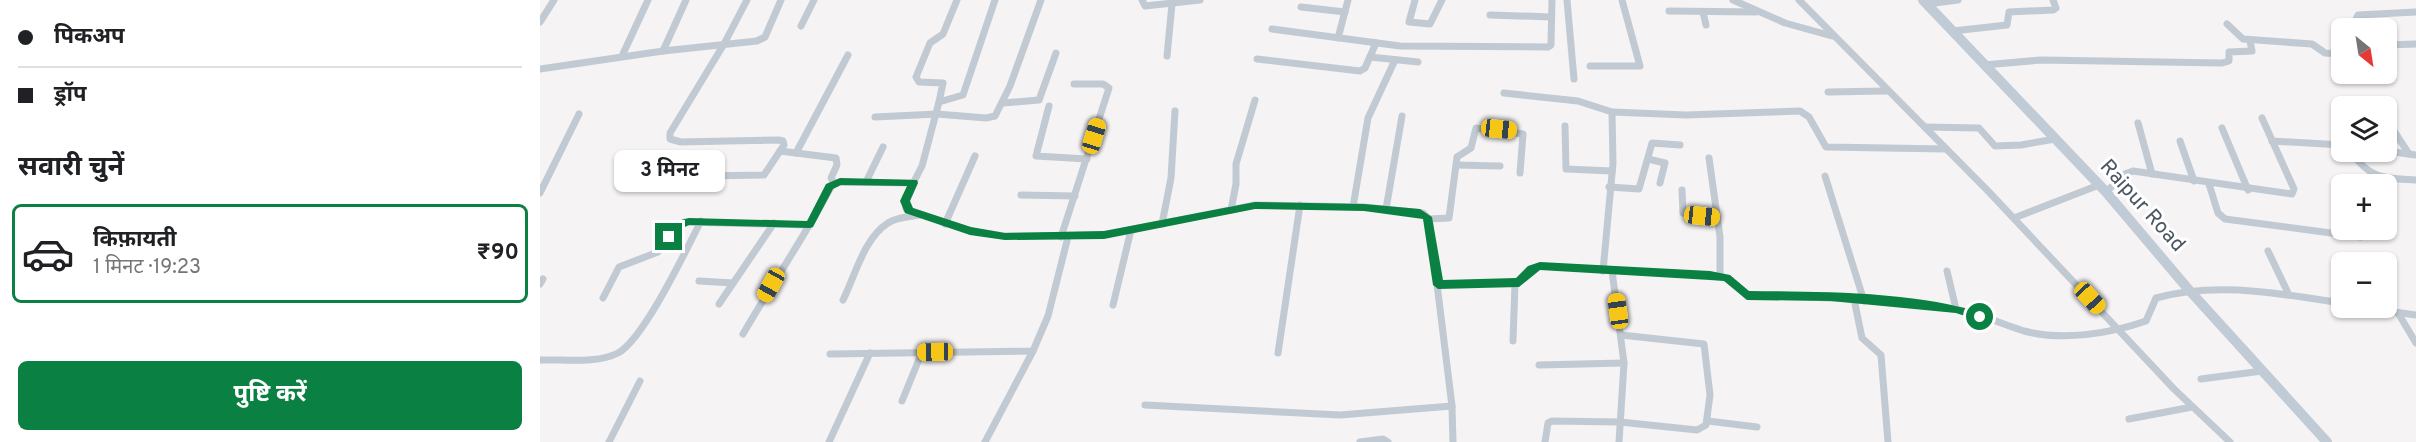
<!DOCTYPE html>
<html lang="hi">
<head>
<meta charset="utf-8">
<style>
  :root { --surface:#fff; --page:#f6f6f6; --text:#202124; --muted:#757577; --line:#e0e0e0; --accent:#0b8043 }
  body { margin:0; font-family:Overpass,"Noto Sans Devanagari",sans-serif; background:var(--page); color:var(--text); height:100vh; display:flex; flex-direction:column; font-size:22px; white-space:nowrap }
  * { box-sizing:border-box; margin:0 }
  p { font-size:20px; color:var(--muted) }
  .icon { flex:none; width:33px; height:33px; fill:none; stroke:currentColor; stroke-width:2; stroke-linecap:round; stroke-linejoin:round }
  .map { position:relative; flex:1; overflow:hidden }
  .side { display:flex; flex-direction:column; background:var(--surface); width:540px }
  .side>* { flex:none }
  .guide { display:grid; align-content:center; height:132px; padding:0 18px; background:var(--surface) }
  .needle { width:39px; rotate:150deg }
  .fabs { position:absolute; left:1791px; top:18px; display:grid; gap:12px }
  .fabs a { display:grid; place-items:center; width:66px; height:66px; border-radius:9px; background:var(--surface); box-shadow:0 2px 4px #0004; font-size:30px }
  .end { position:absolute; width:27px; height:27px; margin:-14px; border:8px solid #0b8043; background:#fff; box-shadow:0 0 0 3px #fff }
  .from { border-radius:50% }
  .bubble { position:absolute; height:42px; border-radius:9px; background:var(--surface); box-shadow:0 2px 4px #0004; font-size:20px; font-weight:700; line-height:42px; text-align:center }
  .car { position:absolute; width:18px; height:36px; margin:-18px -9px; border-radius:8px; box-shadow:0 0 4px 2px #0007; background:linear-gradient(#f5c518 24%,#345 0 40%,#f5c518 0 76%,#345 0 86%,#f5c518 0) }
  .guide b { display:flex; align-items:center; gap:21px; height:57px; font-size:22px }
  .guide b+b { border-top:2px solid var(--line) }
  .guide i { width:15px; height:15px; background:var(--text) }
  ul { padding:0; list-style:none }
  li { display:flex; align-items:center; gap:18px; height:99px; margin:0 12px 9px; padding:0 6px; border:3px solid var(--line); border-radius:9px }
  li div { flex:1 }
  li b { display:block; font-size:22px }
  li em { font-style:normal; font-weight:700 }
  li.current { border-color:var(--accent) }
  li>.icon { width:54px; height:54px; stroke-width:1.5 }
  h2 { padding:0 18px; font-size:27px; line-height:72px }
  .cta { display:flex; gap:12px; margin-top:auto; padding:12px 18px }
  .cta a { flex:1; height:69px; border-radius:9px; background:var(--accent); color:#fff; font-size:24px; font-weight:700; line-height:69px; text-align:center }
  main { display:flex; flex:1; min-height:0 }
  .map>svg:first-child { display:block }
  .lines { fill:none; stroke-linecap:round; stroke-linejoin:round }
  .street { stroke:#c1cad2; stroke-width:7 }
  .secondary { stroke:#c1cbd6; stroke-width:10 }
  .route { fill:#0b8043 }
  .labels { text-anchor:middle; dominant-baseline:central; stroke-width:6; stroke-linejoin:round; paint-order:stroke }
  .street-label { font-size:21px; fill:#4a5661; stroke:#fff }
</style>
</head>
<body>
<main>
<section class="side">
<div class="guide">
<b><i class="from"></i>पिकअप</b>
<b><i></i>ड्रॉप</b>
</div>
<h2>सवारी चुनें</h2>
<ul>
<li class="current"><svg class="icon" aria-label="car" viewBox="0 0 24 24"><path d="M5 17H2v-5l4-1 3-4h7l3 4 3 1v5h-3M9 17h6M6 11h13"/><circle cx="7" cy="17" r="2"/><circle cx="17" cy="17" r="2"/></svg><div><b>किफ़ायती</b><p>1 मिनट · 19:23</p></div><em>₹90</em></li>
</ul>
<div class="cta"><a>पुष्टि करें</a></div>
</section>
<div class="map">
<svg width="1876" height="442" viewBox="0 0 1876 442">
  <rect width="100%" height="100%" fill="#f5f3f3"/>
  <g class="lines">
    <g class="street">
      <polyline points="455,0 423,95 399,102 382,166 366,197 366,209 430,231 464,236 564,235 715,205 824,207 883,213 889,219 912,406 913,442"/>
      <polyline points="602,0 605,6 660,0"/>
      <polyline points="875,0 869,22 890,24 902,0"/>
      <polyline points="1027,0 1034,79"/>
      <polyline points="1193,0 1245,23 1292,36"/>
      <polyline points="1259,0 1449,192 1634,389 1690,442"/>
      <polyline points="1387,4 1418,0"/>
      <polyline points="761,7 805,12"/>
      <polyline points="1129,11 1216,12"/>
      <polyline points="1163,12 1166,25"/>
      <polyline points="950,15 1011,17"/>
      <polyline points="0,22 14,0"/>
      <polyline points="1687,24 1703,39 1772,44 1785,53 1802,54"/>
      <polyline points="261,26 274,0"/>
      <polyline points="1818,28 1814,23 1818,15 1876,12"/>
      <polyline points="732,29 860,46 1008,47 1011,45 1012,0"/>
      <polyline points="1413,31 1467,25 1469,12 1513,10 1516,8 1513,0"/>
      <polyline points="798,38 808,0"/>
      <polyline points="1846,45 1876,44"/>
      <polyline points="123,51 146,0"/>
      <polyline points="82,56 108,0"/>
      <polyline points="627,56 632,4"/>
      <polyline points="830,57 878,62"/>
      <polyline points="717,59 820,71 825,68 836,43"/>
      <polyline points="1444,65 1501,60 1682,63 1689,61 1689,52 1712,51 1710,41"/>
      <polyline points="1050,66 1100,66 1082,0"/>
      <polyline points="0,69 123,51 217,41 225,37 241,0"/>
      <polyline points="1288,92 1346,91"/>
      <polyline points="964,93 1038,101 1072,112 1073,163 1063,271"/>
      <polyline points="399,102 403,83 379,82 376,77 390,43 403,34 417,0"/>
      <polyline points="463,103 499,100 516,53"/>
      <polyline points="509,106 496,156 547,159"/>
      <polyline points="1072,112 1146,115 1260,111 1269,117 1286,147 1406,149"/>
      <polyline points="335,117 397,114 446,118 455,116 470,86 501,0"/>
      <polyline points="1598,123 1612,174"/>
      <polyline points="1025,126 1026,169 1072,171"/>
      <polyline points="1385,127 1439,128 1455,146 1481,145 1515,139"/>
      <polyline points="1682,128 1708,190"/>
      <polyline points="1852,128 1869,154"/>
      <polyline points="1640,141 1654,181"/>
      <polyline points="1732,141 1802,145"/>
      <polyline points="240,151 296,158 297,165 291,178 294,183"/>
      <polyline points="1846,151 1876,155"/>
      <path d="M 1811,152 C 1831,180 1844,178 1876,180"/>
      <polyline points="256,153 308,55"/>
      <polyline points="1169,158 1180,237 1180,276"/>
      <polyline points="1108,159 1125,163 1120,183"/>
      <polyline points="917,165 960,166"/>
      <polyline points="162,176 224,175 244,145 243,141 239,140 141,142 130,139 130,133 184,44 207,0"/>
      <polyline points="1285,176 1324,301"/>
      <polyline points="326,182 343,147"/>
      <polyline points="1669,184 1678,213 1685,219 1821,237"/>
      <polyline points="1069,187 1099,189 1112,143 1140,145"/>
      <polyline points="1142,190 1143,213 1177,218"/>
      <polyline points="1566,192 1585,174 1593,171 1752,194 1754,189 1722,118"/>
      <polyline points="0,193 39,114"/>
      <polyline points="481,195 535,196"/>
      <polyline points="813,207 828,118 855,60"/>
      <polyline points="846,209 862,116"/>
      <polyline points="691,210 696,184 696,164 715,100"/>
      <polyline points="1474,218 1559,185"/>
      <polyline points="889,219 909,218 917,157 931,148 936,128 983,134 980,173"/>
      <polyline points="405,224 435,156"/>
      <polyline points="622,224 631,178 635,111"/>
      <polyline points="521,237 569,88 563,84 534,84"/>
      <polyline points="1728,251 1749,295"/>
      <polyline points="1072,271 1084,363 1079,442"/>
      <polyline points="1407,271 1416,309"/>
      <polyline points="159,281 193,283"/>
      <polyline points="0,284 3,279"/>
      <path d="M 899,285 L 979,282 L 992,269 L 1000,266 L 1180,276 L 1189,279 L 1207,296 C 1276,297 1345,299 1413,309 C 1438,312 1460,324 1484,331 C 1522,341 1569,334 1606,321 L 1616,298 C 1678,281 1740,294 1802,303"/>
      <polyline points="63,298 79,267 118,252 133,231 145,222 270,225"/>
      <polyline points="1314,299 1322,338 1341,355 1348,442"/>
      <path d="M 303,300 C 315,276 324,238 348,223 C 357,217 370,217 380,215"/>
      <polyline points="179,304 234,223"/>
      <polyline points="573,305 591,230"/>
      <polyline points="1826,308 1876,315"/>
      <polyline points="1858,313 1876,343"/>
      <path d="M 203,334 C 232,284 265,236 292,185 L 300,182 L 374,183"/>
      <polyline points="973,341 975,283"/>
      <polyline points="738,353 760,205"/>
      <polyline points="290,354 493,351 508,316 528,237"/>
      <path d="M 0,360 C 23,359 57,364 78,353 C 104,339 146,250 161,221"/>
      <polyline points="999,365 1084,363"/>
      <polyline points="1661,379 1722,371"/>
      <polyline points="362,401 382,352"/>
      <polyline points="605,405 800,415 912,406"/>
      <polyline points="1589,419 1652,407"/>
      <polyline points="1168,421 1217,427"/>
      <polyline points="69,442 100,381"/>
      <polyline points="289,442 330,353"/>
      <polyline points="445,442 493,351"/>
      <polyline points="820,442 843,439 848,442"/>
      <polyline points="1005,442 1008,423 1012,421 1080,422 1157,430 1166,425 1170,395 1164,344 1081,335"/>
    </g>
    <polyline class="secondary" points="1383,0 1566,192 1649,290 1787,442"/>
  </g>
  <path class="route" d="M 300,178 L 377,180 L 378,183 L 370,201 L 373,208 L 431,227 L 465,233 L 564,231 L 715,202 L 824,204 L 880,209 L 892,217 L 903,280 L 976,278 L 988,266 L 1000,262 L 1170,271 L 1190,275 L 1209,291 C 1280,292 1377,291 1444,314 L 1446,317 L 1440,321 L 1416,313 L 1291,301 L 1207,300 L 1184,281 L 1170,280 L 1000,270 L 979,287 L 898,289 L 893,285 L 883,219 L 824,211 L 715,209 L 564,239 L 465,240 L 430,235 L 365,213 L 360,201 L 367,186 L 301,185 L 293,189 L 273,227 L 270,228 L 149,225 C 140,228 137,238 129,241 L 124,237 L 137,221 L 149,218 L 267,221 L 286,184 Z"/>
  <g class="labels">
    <g class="street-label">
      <text transform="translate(1602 206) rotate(48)">Raipur Road</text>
    </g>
  </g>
</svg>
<div class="fabs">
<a><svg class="needle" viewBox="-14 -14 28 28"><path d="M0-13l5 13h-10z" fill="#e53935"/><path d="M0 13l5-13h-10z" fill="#757577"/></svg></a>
<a><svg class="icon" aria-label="layers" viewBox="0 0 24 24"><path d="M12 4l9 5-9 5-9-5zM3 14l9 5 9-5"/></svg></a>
<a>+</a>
<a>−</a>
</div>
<i class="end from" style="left:1440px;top:317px"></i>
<i class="end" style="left:129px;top:237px"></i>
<div class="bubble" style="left:74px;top:150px;width:111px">3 मिनट</div>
<i class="car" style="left:959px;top:129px;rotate:96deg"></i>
<i class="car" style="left:554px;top:136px;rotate:17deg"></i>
<i class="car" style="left:1162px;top:216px;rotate:96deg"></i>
<i class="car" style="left:231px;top:285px;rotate:209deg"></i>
<i class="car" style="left:1550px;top:298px;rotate:137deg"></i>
<i class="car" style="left:1078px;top:311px;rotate:352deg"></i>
<i class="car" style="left:395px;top:352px;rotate:269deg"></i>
</div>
</main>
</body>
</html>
